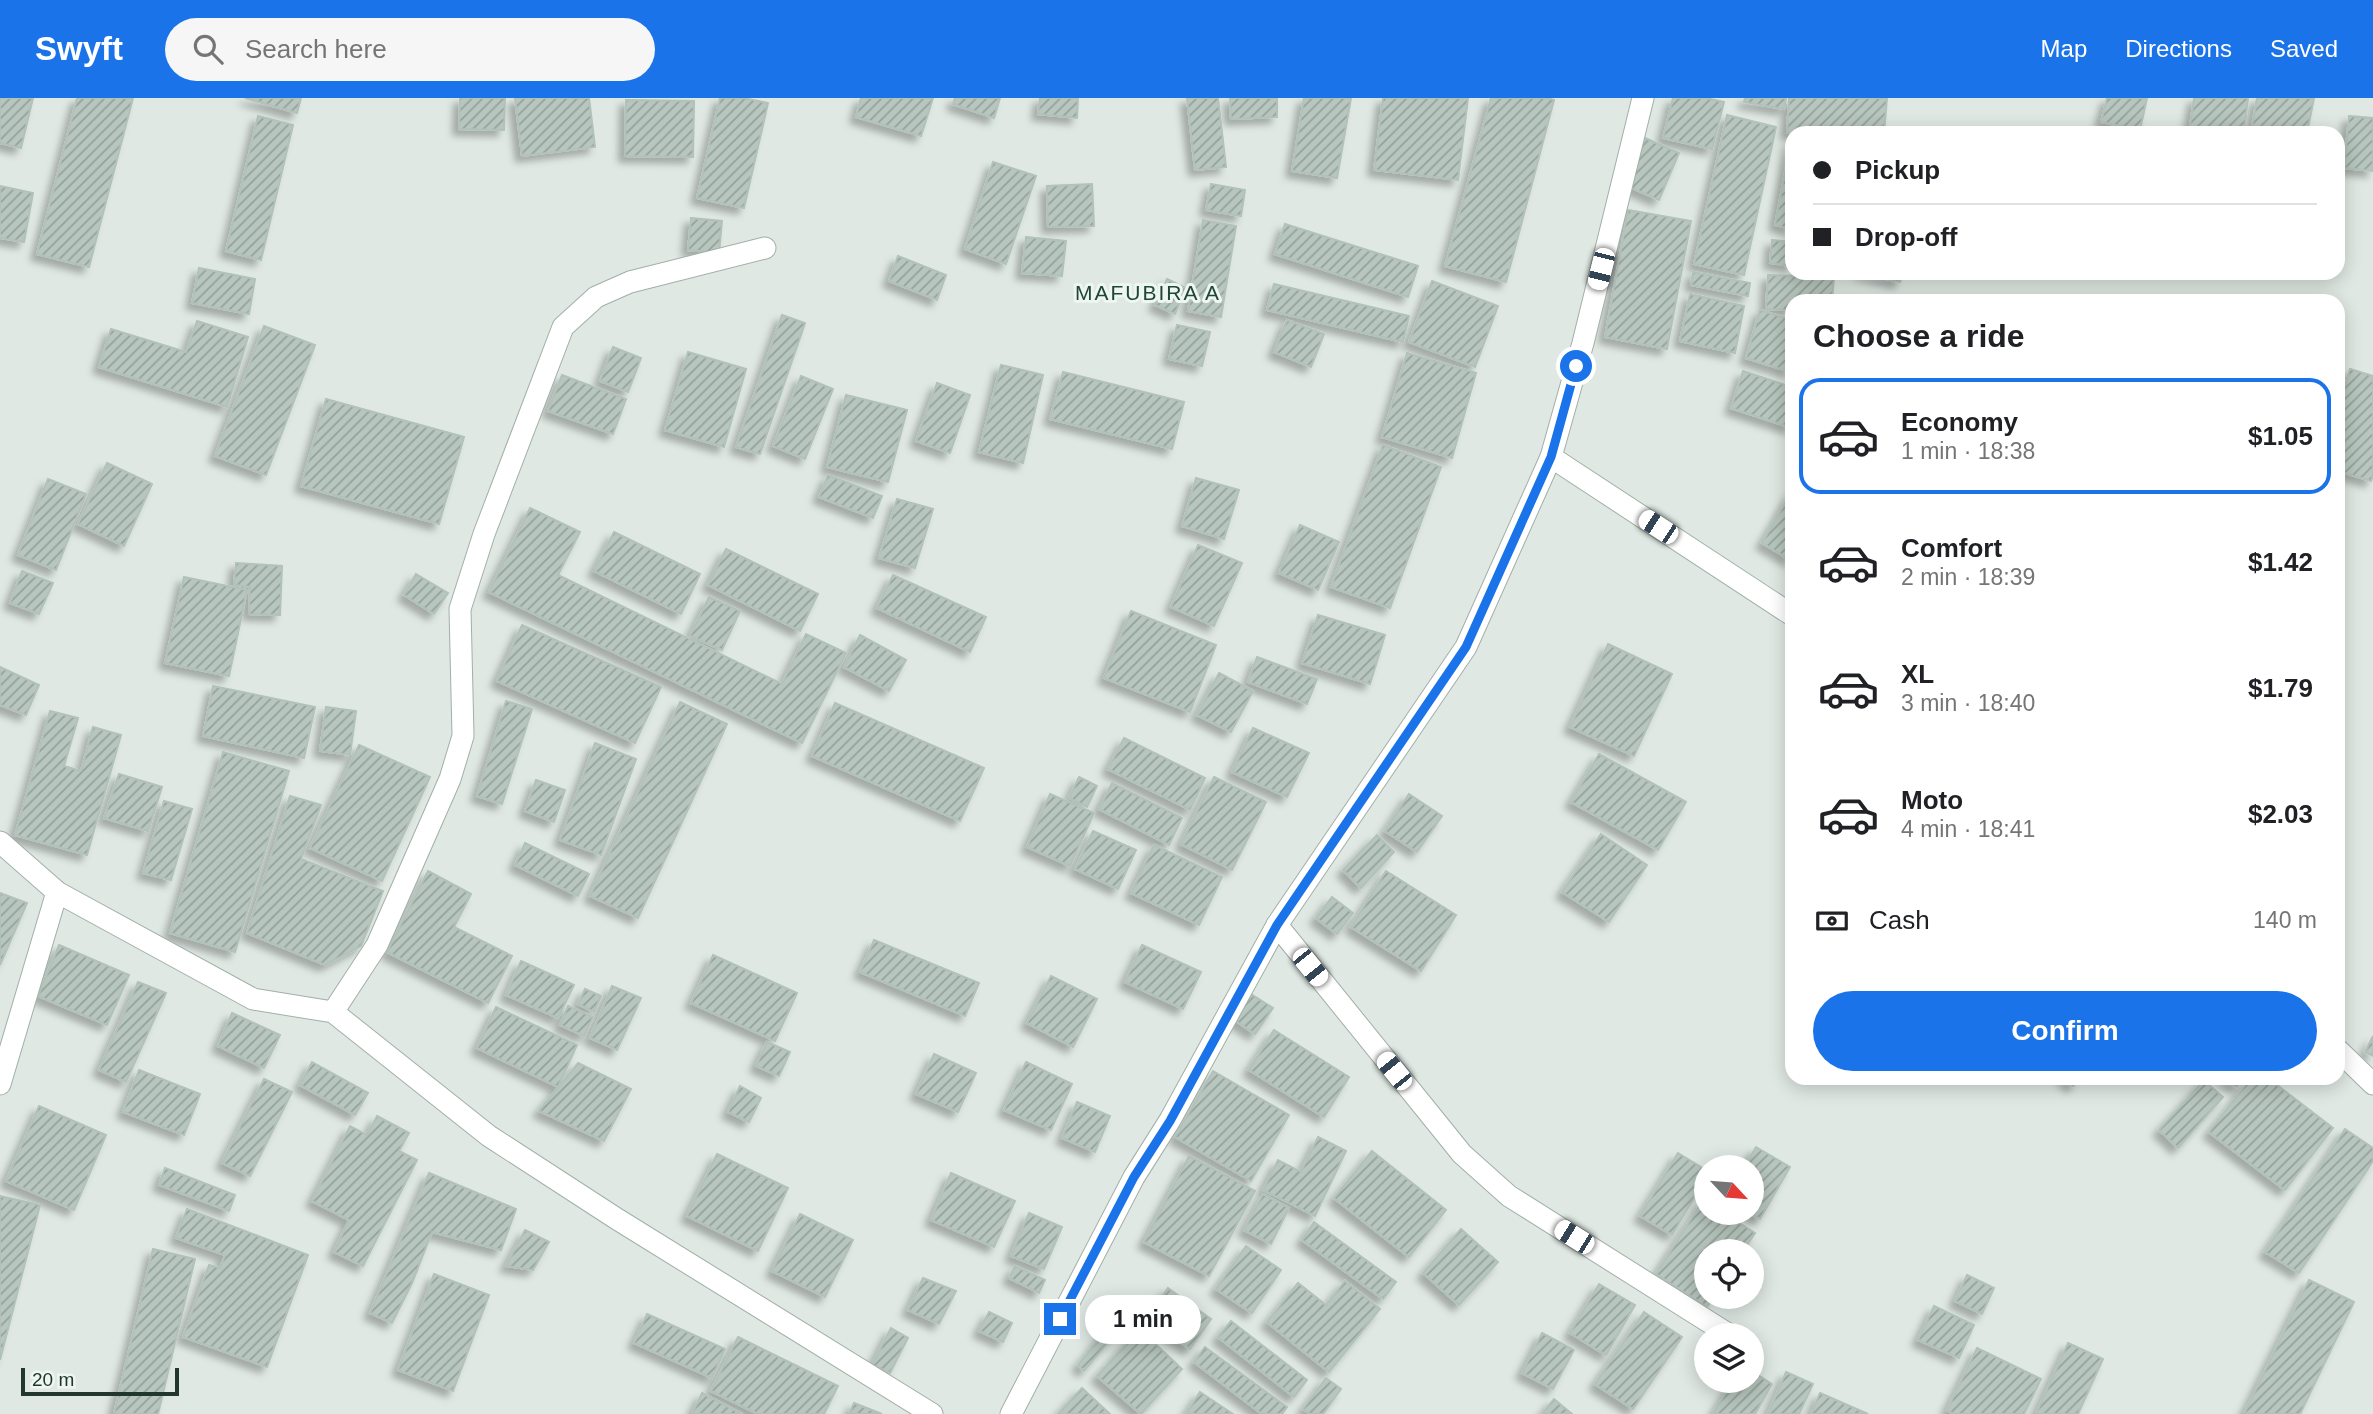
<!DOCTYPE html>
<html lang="en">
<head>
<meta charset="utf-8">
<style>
  :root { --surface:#fff; --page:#f6f6f6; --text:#202124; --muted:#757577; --line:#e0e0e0; --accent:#1a73e8 }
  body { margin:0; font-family:Arial,sans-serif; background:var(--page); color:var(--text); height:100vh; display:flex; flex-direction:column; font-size:26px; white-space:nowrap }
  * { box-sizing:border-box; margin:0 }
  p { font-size:23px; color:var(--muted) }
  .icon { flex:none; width:38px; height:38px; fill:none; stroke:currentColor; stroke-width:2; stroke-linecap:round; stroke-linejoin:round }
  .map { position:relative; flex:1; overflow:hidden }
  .details { position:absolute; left:1785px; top:196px; width:560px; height:791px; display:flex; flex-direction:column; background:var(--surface); border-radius:21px; box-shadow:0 4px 18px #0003 }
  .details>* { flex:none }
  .top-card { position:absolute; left:1785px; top:28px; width:560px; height:154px; border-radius:21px; box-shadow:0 4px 18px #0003; display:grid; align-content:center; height:154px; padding:0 28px; background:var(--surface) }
  .needle { width:46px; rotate:116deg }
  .controls { position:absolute; left:1694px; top:1057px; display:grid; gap:14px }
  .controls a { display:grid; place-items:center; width:70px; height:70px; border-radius:50%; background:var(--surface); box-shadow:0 4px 18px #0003; font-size:35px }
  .scale { position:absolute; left:21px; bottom:18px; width:158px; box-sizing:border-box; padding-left:7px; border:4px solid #21372e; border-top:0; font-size:19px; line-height:24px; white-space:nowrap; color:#21372e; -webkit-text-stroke:5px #eef6f1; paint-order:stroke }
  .end { position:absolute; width:32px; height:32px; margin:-16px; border:9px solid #1a73e8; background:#fff; box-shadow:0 0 0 4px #fff }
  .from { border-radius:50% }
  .bubble { position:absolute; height:49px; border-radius:24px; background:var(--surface); box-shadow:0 4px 18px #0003; font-size:23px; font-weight:700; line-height:49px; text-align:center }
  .car { position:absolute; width:21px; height:42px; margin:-21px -10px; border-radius:9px; box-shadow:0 0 5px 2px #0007; background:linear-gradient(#fff 24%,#345 0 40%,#fff 0 76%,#345 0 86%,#fff 0) }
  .top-card b { display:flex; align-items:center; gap:24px; height:66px; font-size:26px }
  .top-card b+b { border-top:2px solid var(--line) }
  .top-card i { width:18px; height:18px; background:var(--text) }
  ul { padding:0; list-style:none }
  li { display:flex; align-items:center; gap:21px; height:116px; margin:0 14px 10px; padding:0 14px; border:4px solid transparent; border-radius:21px }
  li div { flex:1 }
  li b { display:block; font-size:26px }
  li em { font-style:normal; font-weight:700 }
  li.selected { border-color:var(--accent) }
  li>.icon { width:63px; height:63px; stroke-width:1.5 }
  h2 { padding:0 28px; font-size:32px; line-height:84px }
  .pay { display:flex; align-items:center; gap:18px; height:77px; padding:0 28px; font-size:26px }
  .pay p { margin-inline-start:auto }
  .primary-button { display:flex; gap:14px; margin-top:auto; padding:14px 28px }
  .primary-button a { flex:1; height:80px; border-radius:42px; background:var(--accent); color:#fff; font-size:28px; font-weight:700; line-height:80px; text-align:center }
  header { display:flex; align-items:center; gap:42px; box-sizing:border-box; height:98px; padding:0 35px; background:var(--accent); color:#fff }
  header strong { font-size:33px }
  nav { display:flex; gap:38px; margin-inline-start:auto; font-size:24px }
  .search { width:490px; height:63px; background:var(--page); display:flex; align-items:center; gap:18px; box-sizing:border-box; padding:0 24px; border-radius:38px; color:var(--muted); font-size:26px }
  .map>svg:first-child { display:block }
  .building { fill:url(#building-hatch); stroke:#b2c1b9; stroke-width:2; filter:url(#shadow) }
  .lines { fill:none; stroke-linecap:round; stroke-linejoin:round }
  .street-casing { stroke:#a2afa9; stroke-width:23 }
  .street { stroke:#fff; stroke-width:21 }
  .route { stroke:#1a73e8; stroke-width:9 }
  .labels { text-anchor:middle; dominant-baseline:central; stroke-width:6; stroke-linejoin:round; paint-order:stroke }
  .quarter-label { font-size:21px; letter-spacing:2px; fill:#1f4638; stroke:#eef6f1 }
</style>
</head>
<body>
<header>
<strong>Swyft</strong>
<div class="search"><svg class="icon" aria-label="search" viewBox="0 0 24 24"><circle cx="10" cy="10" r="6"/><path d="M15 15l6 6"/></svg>Search here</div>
<nav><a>Map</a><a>Directions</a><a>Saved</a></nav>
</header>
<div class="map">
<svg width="2373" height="1316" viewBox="0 0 2373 1316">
  <defs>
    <pattern id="building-hatch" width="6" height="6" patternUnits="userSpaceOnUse" patternTransform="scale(1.75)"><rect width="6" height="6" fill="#b7c6be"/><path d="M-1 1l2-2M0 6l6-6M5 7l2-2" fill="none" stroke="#94a29b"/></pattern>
    <filter id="shadow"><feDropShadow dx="-6" dy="6" stdDeviation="3.5" flood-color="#0004"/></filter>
  </defs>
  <rect width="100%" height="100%" fill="#dfe8e3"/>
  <g class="building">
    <polygon points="0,0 33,0 21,50 0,45"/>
    <polygon points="77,0 133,0 89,169 37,156"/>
    <polygon points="245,0 301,0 297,15"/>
    <polygon points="460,0 505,0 504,32 459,31"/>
    <polygon points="515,0 589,0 595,49 522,58"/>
    <polygon points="720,0 743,0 768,5 744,110 697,100"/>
    <polygon points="861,0 933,0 921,38 856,19"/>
    <polygon points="955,0 1000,0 994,20 953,6"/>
    <polygon points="1040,0 1078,0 1077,20 1038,16"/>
    <polygon points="1187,0 1218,0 1226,69 1195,72"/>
    <polygon points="1230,0 1277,0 1277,19 1231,21"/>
    <polygon points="1304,0 1351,0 1337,80 1292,73"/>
    <polygon points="1383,0 1468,0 1458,82 1374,72"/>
    <polygon points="1491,0 1547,0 1554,2 1506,184 1445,168"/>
    <polygon points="1673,0 1706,0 1724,4 1712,51 1663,40"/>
    <polygon points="1745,0 1786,0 1784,11 1744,4"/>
    <polygon points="1789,0 1887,0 1884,35 1787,35"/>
    <polygon points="2107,0 2147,0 2140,32 2101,24"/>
    <polygon points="2194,0 2248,0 2244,35 2189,35"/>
    <polygon points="2257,0 2314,0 2307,35 2292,35 2252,28"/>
    <polygon points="626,2 694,3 693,59 625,58"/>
    <polygon points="1727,17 1776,29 1744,177 1694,166"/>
    <polygon points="258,18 293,27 261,162 226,153"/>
    <polygon points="2349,18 2373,20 2373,73 2344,70"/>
    <polygon points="1645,40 1679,55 1659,102 1625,87"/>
    <polygon points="1791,43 1792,43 1792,131 1775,127"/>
    <polygon points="993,64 1036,78 1006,166 965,151"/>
    <polygon points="1092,86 1094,128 1048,129 1047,88"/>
    <polygon points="1211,86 1245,92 1241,118 1206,112"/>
    <polygon points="0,88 33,95 24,144 0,140"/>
    <polygon points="1628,112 1691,123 1667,251 1605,239"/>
    <polygon points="691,120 722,123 719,155 688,152"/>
    <polygon points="1203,122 1236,128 1221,219 1188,213"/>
    <polygon points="1285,126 1418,168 1408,199 1275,156"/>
    <polygon points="1026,139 1066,143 1062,178 1022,175"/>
    <polygon points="1772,142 1792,144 1792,168 1770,165"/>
    <polygon points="898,158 946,177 937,202 889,183"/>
    <polygon points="199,170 255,181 249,216 192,205"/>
    <polygon points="1693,174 1750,185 1748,198 1691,187"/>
    <polygon points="1859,175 1903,175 1900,184"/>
    <polygon points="1768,177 1834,179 1832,203 1792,203 1792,212 1766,211"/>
    <polygon points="1167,181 1186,190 1175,216 1155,207"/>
    <polygon points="1432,183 1498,208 1475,269 1409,244"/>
    <polygon points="1274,186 1409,218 1403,244 1267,212"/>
    <polygon points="1690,196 1744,208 1735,255 1680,243"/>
    <polygon points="1760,212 1792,222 1792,266 1790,274 1746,260"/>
    <polygon points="782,217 805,225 760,356 736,349"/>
    <polygon points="1287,222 1324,236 1311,269 1274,254"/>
    <polygon points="197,223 248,239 227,309 99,269 111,231 186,254"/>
    <polygon points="1177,227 1210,234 1202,268 1169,261"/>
    <polygon points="264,228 315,247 266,377 215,358"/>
    <polygon points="613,249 641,260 628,294 600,283"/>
    <polygon points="688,254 746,271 724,349 665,332"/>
    <polygon points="1407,255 1476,275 1452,360 1382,339"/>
    <polygon points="1001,267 1043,277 1023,365 979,354"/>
    <polygon points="2350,271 2373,278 2373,377 2371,383 2338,373 2338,311"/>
    <polygon points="1743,273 1792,289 1792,330 1731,310"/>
    <polygon points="1063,274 1184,304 1172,351 1050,321"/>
    <polygon points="562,277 626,301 613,336 548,313"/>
    <polygon points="801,278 833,291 805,361 773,348"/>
    <polygon points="937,285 970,297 950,355 916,343"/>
    <polygon points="846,297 907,312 888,384 827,369"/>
    <polygon points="326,301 464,339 439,426 301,388"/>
    <polygon points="1383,347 1441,369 1390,510 1331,489"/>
    <polygon points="107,365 152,386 124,448 78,426"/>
    <polygon points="828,377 882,398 873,420 819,399"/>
    <polygon points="1196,380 1239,392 1224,441 1182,428"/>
    <polygon points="48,381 86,396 56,472 18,457"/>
    <polygon points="1792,393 1792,463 1762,445"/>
    <polygon points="897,401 933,411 915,470 879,460"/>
    <polygon points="530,410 580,434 558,477 782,586 806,536 846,555 802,645 489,494"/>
    <polygon points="1300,427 1339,444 1318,492 1279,475"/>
    <polygon points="614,434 700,476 681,516 594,473"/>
    <polygon points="1198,447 1242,465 1214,528 1171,509"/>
    <polygon points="726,451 818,496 800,533 708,487"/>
    <polygon points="236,465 282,468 280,517 249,516 250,489 234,487"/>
    <polygon points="22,473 53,485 39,516 10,505"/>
    <polygon points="416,476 448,495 434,516 404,497"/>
    <polygon points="893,477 986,519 970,554 877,510"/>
    <polygon points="184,479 247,492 229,578 165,565"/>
    <polygon points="709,499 740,513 722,552 690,538"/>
    <polygon points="1131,513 1216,547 1190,614 1104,580"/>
    <polygon points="1318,517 1385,537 1370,586 1302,565"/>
    <polygon points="522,527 661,589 635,645 497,583"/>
    <polygon points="860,537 906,562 889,593 844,569"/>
    <polygon points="1608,546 1672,576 1634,658 1570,629"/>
    <polygon points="1257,559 1317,581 1307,606 1248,584"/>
    <polygon points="0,569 39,587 26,617 0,607"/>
    <polygon points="1219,575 1253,593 1231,634 1197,617"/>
    <polygon points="213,588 315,609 304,660 203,638"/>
    <polygon points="506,603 532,611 502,706 477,698"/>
    <polygon points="680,604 727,626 638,820 590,798"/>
    <polygon points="835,605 984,670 960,723 812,658"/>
    <polygon points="326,609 356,613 350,657 320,653"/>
    <polygon points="50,613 78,620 64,668 81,673 93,629 121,637 87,757 15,737"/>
    <polygon points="1253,630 1309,655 1287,699 1232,674"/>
    <polygon points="1124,640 1205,680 1190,712 1108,671"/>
    <polygon points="595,645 636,661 601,757 560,742"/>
    <polygon points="359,647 430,679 382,783 310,750"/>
    <polygon points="223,654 289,673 235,854 170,835"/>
    <polygon points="1599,656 1686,704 1658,752 1571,704"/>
    <polygon points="119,676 162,689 148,733 104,720"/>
    <polygon points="1079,679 1097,688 1087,709 1069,700"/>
    <polygon points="1214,679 1266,704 1232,772 1181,746"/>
    <polygon points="536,682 565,692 554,724 525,713"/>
    <polygon points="1112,685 1182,720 1169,747 1099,711"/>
    <polygon points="1050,696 1094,715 1070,768 1027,749"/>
    <polygon points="1409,696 1442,718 1417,754 1385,733"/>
    <polygon points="290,698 321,707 301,761 383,793 361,848 325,867 247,835"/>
    <polygon points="164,703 192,711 171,782 143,775"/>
    <polygon points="1093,733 1136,752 1118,791 1075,771"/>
    <polygon points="1601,736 1647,767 1609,824 1562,794"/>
    <polygon points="1377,737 1394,754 1361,790 1343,772"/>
    <polygon points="525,745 589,776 578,798 515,767"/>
    <polygon points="1154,747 1222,779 1199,827 1131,795"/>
    <polygon points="428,773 471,796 454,829 512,858 488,905 387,854"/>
    <polygon points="1386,773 1456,817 1421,873 1351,829"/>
    <polygon points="0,795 27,805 0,867"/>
    <polygon points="1332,799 1353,815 1337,836 1316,820"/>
    <polygon points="874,842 979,885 965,918 860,874"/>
    <polygon points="59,847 129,877 107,927 38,898"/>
    <polygon points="1142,847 1201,874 1183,911 1125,884"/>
    <polygon points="713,857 797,895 775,943 691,905"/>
    <polygon points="521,863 574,887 558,920 506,897"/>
    <polygon points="1051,878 1097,901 1073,949 1027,925"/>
    <polygon points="138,884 166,895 126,984 99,972"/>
    <polygon points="612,888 641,900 617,952 590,940"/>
    <polygon points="585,891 601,898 594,914 578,906"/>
    <polygon points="1251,896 1273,910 1255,936 1233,921"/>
    <polygon points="568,908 593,919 584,938 560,927"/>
    <polygon points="496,909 577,947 558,989 477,950"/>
    <polygon points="232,915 280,937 264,970 218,948"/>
    <polygon points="1274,932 1349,979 1324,1019 1249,972"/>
    <polygon points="2373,938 2373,958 2365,954"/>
    <polygon points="767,944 790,954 779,978 756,968"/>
    <polygon points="934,956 976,975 958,1014 916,996"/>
    <polygon points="312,964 368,995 355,1017 300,987"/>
    <polygon points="1026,964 1072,986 1051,1032 1004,1012"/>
    <polygon points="578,965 631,991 604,1043 539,1013"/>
    <polygon points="139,972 200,996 184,1037 123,1014"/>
    <polygon points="1213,973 1289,1017 1251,1083 1175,1039"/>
    <polygon points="2063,980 2079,980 2073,988"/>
    <polygon points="2222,980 2243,980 2237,989"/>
    <polygon points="2251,980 2268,980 2333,1030 2285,1092 2209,1034"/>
    <polygon points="264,981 292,994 250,1078 222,1065"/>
    <polygon points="2204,982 2223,999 2178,1050 2159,1032"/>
    <polygon points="740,988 761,1000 749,1024 728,1014"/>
    <polygon points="1077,1004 1110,1018 1095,1054 1062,1040"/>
    <polygon points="39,1008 106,1037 74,1112 6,1083"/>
    <polygon points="377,1018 409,1035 399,1053 417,1062 363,1168 334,1154 349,1122 312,1103 350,1028 367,1037"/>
    <polygon points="2345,1031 2373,1050 2373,1063 2299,1175 2265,1154"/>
    <polygon points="1318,1039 1346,1053 1315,1118 1263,1092 1278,1062 1301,1074"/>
    <polygon points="1756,1049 1790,1069 1760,1121 1749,1115 1752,1115 1752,1069 1744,1069"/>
    <polygon points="1372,1053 1446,1112 1409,1159 1334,1100"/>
    <polygon points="1678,1055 1706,1072 1706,1080 1672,1137 1640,1118"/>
    <polygon points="717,1056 788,1090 758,1153 687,1118"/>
    <polygon points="1189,1058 1255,1093 1209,1178 1144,1144"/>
    <polygon points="165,1070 235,1097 229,1113 159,1087"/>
    <polygon points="429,1075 516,1111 501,1152 432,1134 412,1185 392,1225 370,1215"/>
    <polygon points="951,1075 1015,1103 994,1149 931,1122"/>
    <polygon points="1263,1096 1289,1110 1271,1146 1244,1132"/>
    <polygon points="0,1098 40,1107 0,1262"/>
    <polygon points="1703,1102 1706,1103 1706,1115 1724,1115 1755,1135 1743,1153 1706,1153 1706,1199 1714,1199 1707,1209 1656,1176"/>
    <polygon points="187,1111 308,1157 267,1269 183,1239 209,1167 220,1170 225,1157 176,1140"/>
    <polygon points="1029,1115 1062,1129 1044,1171 1011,1158"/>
    <polygon points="800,1116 853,1142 825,1199 772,1173"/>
    <polygon points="1314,1124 1396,1184 1383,1201 1302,1142"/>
    <polygon points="1461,1131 1498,1164 1459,1207 1423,1175"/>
    <polygon points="525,1132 549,1144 533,1172 506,1168"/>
    <polygon points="1246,1148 1281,1172 1252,1215 1216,1191"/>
    <polygon points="153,1151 195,1161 158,1316 114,1316"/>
    <polygon points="1015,1168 1045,1182 1039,1195 1009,1180"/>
    <polygon points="434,1176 489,1197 453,1293 398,1272"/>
    <polygon points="1967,1177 1994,1190 1982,1216 1955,1203"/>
    <polygon points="923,1180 956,1193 939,1226 908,1212"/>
    <polygon points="2309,1182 2354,1204 2300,1316 2244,1316"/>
    <polygon points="1345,1183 1380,1211 1329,1274 1267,1224 1298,1185 1326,1207"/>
    <polygon points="1599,1186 1635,1207 1606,1257 1570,1235"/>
    <polygon points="1168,1190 1211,1221 1190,1251 1146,1220"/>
    <polygon points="1934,1208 1974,1227 1959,1260 1918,1242"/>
    <polygon points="1123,1211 1130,1218 1084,1273 1078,1267"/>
    <polygon points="989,1214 1012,1225 1003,1244 979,1233"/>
    <polygon points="1644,1214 1682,1239 1633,1311 1595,1286"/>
    <polygon points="647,1216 725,1251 712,1280 634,1245"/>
    <polygon points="1231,1223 1307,1282 1294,1299 1218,1239"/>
    <polygon points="891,1230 908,1240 890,1275 872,1267"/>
    <polygon points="1140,1231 1182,1271 1141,1316 1097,1278"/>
    <polygon points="1542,1235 1574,1252 1553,1291 1522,1275"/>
    <polygon points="738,1239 838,1288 824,1316 758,1316 711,1293"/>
    <polygon points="2068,1245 2103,1261 2078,1316 2036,1316"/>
    <polygon points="1205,1249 1287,1309 1282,1316 1262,1316 1194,1264"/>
    <polygon points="1977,1250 2041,1281 2024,1316 1954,1316 1947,1312"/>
    <polygon points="1752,1273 1772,1286 1755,1316 1713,1316 1733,1283 1752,1283"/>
    <polygon points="1786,1274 1813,1286 1799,1316 1768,1316"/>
    <polygon points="1326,1280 1341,1291 1323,1316 1310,1316 1303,1311"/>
    <polygon points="1082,1290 1110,1316 1058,1316"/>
    <polygon points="1200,1294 1233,1316 1186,1316"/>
    <polygon points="702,1295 742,1316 692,1316"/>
    <polygon points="1820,1295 1868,1316 1811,1316"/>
    <polygon points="1554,1301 1572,1316 1542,1316"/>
    <polygon points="854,1305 882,1316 849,1316"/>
  </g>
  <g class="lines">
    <defs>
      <g id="street">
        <polyline points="1551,359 1792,517"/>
        <polyline points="0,744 57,794 253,901 333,914 489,1038 617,1121 932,1316"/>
        <polyline points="1277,827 1462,1056 1509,1098 1728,1236"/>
        <polyline points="333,914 377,847 450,681 463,638 460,511 484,436 563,229 596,199 630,184 765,150"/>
        <polyline points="2338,952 2373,986"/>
        <polyline points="0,986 57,794"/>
        <polyline points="1011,1316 1134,1079 1170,1022 1277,827 1466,549 1551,359 1583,245 1643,0"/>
      </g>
    </defs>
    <use href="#street" class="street-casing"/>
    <use href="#street" class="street"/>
  </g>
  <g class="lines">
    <polyline class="route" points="1060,1221 1134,1079 1170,1023 1277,827 1466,549 1551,359 1576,268"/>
  </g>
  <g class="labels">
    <g class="quarter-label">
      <text x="1148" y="194">MAFUBIRA A</text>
    </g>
  </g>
</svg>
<div class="controls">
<a><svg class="needle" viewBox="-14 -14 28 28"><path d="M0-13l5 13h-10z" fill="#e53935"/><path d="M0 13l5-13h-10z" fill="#757577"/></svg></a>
<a><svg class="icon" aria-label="locate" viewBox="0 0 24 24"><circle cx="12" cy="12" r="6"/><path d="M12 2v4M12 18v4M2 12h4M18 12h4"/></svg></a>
<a><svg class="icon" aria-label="layers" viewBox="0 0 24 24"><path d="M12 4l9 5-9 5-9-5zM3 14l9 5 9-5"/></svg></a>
</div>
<div class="scale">20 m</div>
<i class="end from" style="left:1576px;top:268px"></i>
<i class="end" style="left:1060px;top:1221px"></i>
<div class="bubble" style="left:1085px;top:1197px;width:116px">1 min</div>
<i class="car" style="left:1601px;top:171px;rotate:194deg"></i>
<i class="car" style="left:1658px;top:429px;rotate:303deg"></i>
<i class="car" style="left:1310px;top:869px;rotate:141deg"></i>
<i class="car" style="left:1394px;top:973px;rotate:321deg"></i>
<i class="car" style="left:1574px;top:1139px;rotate:302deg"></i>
<div class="top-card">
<b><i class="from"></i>Pickup</b>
<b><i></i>Drop-off</b>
</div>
<section class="details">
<h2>Choose a ride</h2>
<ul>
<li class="selected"><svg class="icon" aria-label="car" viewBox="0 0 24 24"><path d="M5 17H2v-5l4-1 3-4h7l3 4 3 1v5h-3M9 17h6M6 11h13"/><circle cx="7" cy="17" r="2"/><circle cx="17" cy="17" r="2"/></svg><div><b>Economy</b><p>1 min · 18:38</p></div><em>$1.05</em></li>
<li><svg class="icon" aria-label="car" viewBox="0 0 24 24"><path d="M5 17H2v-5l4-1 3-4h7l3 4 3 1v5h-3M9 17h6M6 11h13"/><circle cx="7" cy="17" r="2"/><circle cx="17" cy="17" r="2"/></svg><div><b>Comfort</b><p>2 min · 18:39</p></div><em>$1.42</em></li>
<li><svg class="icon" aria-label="car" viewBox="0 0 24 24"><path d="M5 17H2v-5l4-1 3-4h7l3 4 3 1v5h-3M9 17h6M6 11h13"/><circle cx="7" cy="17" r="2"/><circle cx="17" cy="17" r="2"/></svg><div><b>XL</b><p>3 min · 18:40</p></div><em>$1.79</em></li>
<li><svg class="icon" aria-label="car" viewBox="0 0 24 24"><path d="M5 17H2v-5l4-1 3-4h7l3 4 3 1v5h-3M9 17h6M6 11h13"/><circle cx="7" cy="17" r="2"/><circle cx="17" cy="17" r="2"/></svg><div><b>Moto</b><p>4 min · 18:41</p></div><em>$2.03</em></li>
</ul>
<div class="pay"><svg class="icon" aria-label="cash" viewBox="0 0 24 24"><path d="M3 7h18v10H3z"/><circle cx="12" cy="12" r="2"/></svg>Cash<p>140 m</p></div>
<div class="primary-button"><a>Confirm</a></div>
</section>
</div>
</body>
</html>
